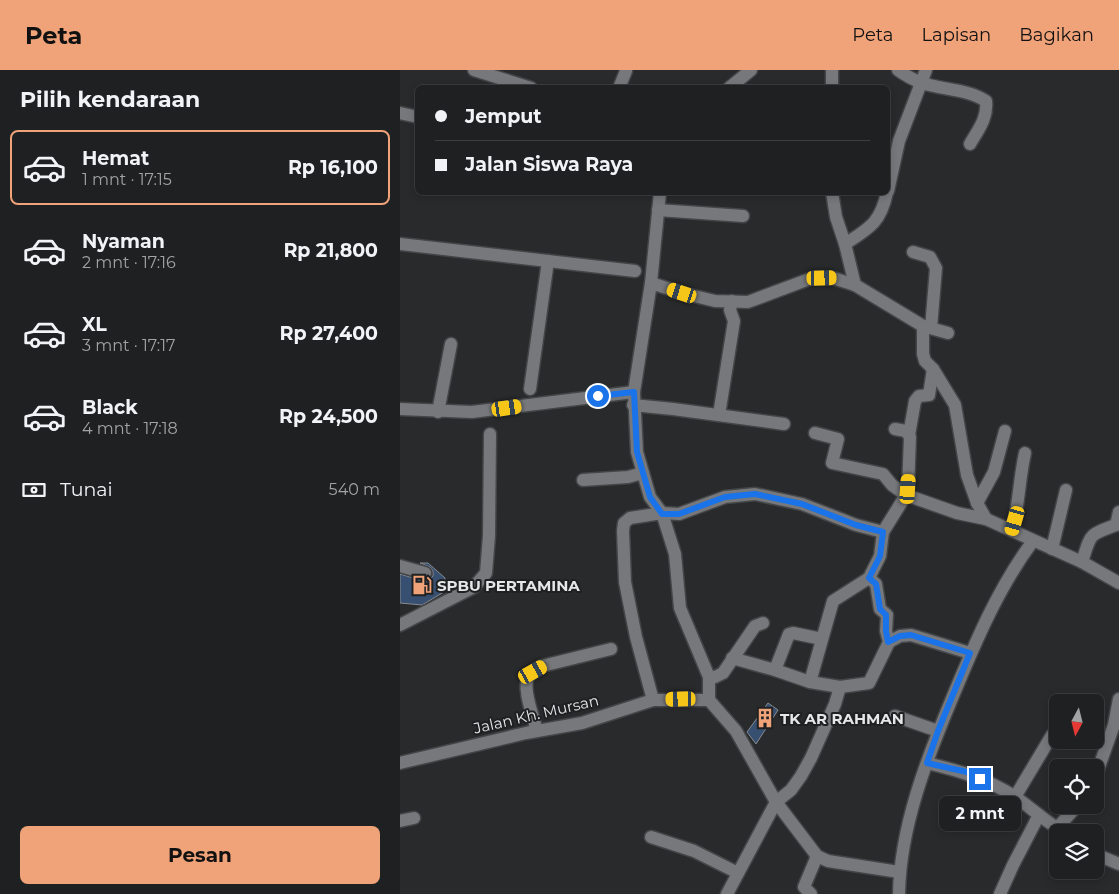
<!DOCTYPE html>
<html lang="id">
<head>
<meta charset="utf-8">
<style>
  :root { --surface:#1e2021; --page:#26282a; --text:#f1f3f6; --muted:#a1a3a5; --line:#3c3e3f; --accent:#f0a279 }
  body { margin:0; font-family:Montserrat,sans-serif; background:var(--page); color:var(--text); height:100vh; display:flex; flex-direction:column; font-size:19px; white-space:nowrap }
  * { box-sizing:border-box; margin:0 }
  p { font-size:16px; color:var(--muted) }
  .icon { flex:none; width:28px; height:28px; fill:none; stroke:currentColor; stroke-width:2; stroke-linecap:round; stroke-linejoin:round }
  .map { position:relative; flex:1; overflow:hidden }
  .sheet { display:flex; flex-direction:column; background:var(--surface); width:400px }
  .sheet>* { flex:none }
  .hud { position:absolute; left:15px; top:15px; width:475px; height:110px; border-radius:8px; box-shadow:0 2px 8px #0003,0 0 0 1px var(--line); display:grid; align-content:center; height:110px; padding:0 20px; background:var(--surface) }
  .needle { width:32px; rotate:187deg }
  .tools { position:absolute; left:649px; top:624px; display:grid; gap:10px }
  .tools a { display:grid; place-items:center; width:55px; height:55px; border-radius:8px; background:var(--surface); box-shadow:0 2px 8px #0003,0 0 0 1px var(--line); font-size:25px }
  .end { position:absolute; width:22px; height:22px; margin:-11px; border:6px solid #1a73e8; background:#fff; box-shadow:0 0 0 2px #fff }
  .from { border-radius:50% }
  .bubble { position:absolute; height:35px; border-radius:8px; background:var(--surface); box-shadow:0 2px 8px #0003,0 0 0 1px var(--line); font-size:16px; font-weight:700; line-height:35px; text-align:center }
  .car { position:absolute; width:15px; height:30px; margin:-15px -8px; border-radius:6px; box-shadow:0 0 4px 1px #0007; background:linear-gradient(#f5c518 24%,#345 0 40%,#f5c518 0 76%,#345 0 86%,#f5c518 0) }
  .hud b { display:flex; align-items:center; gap:18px; height:48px; font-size:19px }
  .hud b+b { border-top:1px solid var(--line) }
  .hud i { width:12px; height:12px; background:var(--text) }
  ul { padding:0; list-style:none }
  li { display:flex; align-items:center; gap:15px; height:75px; margin:0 10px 8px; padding:0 10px; border:2px solid transparent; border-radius:8px }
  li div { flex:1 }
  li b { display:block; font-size:19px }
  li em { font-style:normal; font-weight:700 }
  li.active { border-color:var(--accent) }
  li>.icon { width:45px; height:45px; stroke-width:1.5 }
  h2 { padding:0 20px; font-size:22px; line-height:60px }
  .pay { display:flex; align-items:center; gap:12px; height:55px; padding:0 20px; font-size:19px }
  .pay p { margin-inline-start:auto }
  .cta { display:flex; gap:10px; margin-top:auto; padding:10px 20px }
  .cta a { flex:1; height:58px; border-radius:8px; background:var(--accent); color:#111; font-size:20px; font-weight:700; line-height:58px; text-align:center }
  header { display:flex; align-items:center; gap:30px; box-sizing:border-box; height:70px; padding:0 25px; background:var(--accent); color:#111 }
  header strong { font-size:24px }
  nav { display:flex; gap:28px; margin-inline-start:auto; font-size:18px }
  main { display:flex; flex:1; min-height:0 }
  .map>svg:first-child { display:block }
  .building { fill:#375071; stroke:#888a8e }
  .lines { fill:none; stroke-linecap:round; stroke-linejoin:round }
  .minor-casing { stroke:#434547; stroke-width:15 }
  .minor { stroke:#76787b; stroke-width:12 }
  .route { stroke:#1a73e8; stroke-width:6 }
  .labels { text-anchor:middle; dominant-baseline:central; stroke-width:4; stroke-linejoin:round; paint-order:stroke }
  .poi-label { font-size:15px; font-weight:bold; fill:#e5e7e8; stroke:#1e2022; text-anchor:start }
  .street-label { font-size:15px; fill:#e5e7e8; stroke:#1e2022 }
</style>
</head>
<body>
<header>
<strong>Peta</strong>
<nav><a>Peta</a><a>Lapisan</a><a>Bagikan</a></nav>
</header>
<main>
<section class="sheet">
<h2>Pilih kendaraan</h2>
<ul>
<li class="active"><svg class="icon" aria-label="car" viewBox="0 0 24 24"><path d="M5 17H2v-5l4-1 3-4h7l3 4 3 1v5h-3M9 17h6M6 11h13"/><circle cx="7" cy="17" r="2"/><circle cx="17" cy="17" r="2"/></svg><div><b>Hemat</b><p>1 mnt · 17:15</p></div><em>Rp 16,100</em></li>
<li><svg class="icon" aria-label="car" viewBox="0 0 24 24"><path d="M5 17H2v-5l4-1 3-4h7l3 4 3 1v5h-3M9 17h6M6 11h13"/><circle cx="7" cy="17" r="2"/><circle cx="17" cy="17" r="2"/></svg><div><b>Nyaman</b><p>2 mnt · 17:16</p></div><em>Rp 21,800</em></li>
<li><svg class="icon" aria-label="car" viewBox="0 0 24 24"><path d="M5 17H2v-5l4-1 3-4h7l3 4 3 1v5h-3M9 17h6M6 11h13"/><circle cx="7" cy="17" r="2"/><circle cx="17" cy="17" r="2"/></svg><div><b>XL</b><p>3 mnt · 17:17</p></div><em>Rp 27,400</em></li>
<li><svg class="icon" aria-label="car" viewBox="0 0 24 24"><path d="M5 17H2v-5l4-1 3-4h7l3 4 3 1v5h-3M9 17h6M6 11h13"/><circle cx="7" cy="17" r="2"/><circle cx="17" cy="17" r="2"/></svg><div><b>Black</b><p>4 mnt · 17:18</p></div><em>Rp 24,500</em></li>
</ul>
<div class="pay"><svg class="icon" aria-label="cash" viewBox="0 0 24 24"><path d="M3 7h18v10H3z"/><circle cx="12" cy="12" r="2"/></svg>Tunai<p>540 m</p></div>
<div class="cta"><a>Pesan</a></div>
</section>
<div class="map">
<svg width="719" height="824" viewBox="0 0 719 824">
  <rect width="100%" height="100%" fill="#282a2c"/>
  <g class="building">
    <polygon points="20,493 28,493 45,508 44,522 22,535 0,533 0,504 23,511 27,511 33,506 33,501 30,497"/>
    <polygon points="368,633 378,640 356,674 347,662"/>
  </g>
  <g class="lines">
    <defs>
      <g id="minor">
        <polyline points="74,0 131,18"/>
        <path d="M 498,0 C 505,5 514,10 522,13 C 543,20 568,19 586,31 C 588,48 578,60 570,74"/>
        <polyline points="219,18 226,1"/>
        <polyline points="329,18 351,0"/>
        <polyline points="432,18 432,0"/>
        <polyline points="0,43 18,47"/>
        <polyline points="488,121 499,71 526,0"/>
        <polyline points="260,122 251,213 234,322 237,382 250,427 262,443 275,484 280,538 309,607 309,630 336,661 376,732 417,786 428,791 499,802"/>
        <polyline points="432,122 436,147 445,174 455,215"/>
        <polyline points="258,140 343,146"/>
        <polyline points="0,174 235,201"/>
        <path d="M 445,174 C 470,158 481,152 487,122"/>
        <polyline points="513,182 530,187 536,198 531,258"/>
        <polyline points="251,213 282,223 315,231 348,232 412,208 433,208 455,215 523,256 548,263"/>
        <polyline points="523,256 523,284 525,291 533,299 555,335 567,405 577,433 586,449"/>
        <polyline points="130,319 148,191"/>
        <polyline points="233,335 273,339 384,354"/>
        <polyline points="0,339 72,342 234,322"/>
        <polyline points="38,342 51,274"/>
        <polyline points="319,345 334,251 330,240 332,231"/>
        <polyline points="415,363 438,369 432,393 483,404 492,415 506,425 557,443 586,449 682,492 719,513"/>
        <polyline points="509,365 515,331 519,326 529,325 533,299"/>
        <polyline points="183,410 228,407 243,403"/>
        <polyline points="577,433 594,402 605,361"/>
        <path d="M 612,461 C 619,435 619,410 625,383"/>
        <polyline points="652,479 666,420"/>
        <path d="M 682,492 C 691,464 688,465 716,455 L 719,442"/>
        <polyline points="0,496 25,503"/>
        <polyline points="0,555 74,517 86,503 89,466 90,364"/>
        <polyline points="489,572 500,566 511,565 570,583"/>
        <polyline points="332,588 375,600 410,612 440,617 469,613 489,572 486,561 487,545 480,539 476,514 469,508"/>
        <polyline points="375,600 389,564 393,563 422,569"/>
        <polyline points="309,607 315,607 323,603 355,556 363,553"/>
        <polyline points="410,612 433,531 469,508 480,486 483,462"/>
        <polyline points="253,630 236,567 225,512 223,461 224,453 230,448 262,443 279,444 325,427 355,424 402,434 456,455 483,462 506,425 508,419 510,367 506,361 495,359"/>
        <polyline points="495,646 538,661"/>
        <path d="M 137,661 C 134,649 121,616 129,606 C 132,601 137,599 142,596 L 211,579"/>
        <polyline points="0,693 126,663 182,653 253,630 309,630"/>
        <path d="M 527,693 C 560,701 588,709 617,728 C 632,739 647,752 663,762"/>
        <polyline points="695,708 714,655 719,629"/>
        <polyline points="615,727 652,665"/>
        <polyline points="0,751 14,748"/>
        <polyline points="657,758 678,735"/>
        <polyline points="251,767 294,781 338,803"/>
        <polyline points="695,784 719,794"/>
        <polyline points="327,824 376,732 391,720 401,706 411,688 435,634 440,617"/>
        <polyline points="411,824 404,817 417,786"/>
        <path d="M 499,824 C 500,757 527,688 553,626 C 575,573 598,518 633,471"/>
        <polyline points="600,824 613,795 639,745"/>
      </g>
    </defs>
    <use href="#minor" class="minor-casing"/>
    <use href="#minor" class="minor"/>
  </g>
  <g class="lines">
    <polyline class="route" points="198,326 234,322 237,382 250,427 262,444 279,444 325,427 355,424 402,434 456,455 483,462 480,486 469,508 476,514 480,539 486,545 486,561 488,572 500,566 511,565 570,583 538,661 527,693 567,702 580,709"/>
  </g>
  <defs>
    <symbol id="fuel-bare" viewBox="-9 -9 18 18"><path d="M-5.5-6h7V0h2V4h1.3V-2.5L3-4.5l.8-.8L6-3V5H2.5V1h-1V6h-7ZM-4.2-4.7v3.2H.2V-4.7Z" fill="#f0a279" stroke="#1e2022" stroke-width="2.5" paint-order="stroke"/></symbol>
    <symbol id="building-bare" viewBox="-9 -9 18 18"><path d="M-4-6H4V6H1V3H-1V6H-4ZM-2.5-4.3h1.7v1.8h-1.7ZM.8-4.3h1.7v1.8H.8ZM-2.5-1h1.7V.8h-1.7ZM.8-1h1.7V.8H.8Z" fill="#f0a279" stroke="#1e2022" stroke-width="2.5" paint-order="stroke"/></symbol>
  </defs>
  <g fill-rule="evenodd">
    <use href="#fuel-bare" x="8" y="501" width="28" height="28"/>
    <use href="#building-bare" x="351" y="634" width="28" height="28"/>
  </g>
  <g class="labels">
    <g class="poi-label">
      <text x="37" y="515">SPBU PERTAMINA</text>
      <text x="380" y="648">TK AR RAHMAN</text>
    </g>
    <g class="street-label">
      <text transform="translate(136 644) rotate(-13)">Jalan Kh. Mursan</text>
    </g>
  </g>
</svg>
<div class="tools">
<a><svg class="needle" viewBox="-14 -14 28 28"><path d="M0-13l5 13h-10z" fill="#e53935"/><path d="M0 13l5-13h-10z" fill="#a1a3a5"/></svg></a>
<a><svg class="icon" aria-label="locate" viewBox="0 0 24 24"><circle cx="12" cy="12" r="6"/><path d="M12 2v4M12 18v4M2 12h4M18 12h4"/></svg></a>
<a><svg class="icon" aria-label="layers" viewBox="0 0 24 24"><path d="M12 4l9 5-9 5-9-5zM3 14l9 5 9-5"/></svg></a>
</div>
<i class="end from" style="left:198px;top:326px"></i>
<i class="end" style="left:580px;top:709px"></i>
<div class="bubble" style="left:539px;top:726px;width:82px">2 mnt</div>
<i class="car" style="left:422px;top:208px;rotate:89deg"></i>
<i class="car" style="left:282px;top:223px;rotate:288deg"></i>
<i class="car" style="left:107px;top:338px;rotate:82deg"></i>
<i class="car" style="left:508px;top:419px;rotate:4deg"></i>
<i class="car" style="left:615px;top:451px;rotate:196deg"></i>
<i class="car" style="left:133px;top:602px;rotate:61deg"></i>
<i class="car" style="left:281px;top:629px;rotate:269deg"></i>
<div class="hud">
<b><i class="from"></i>Jemput</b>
<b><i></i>Jalan Siswa Raya</b>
</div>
</div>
</main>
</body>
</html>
